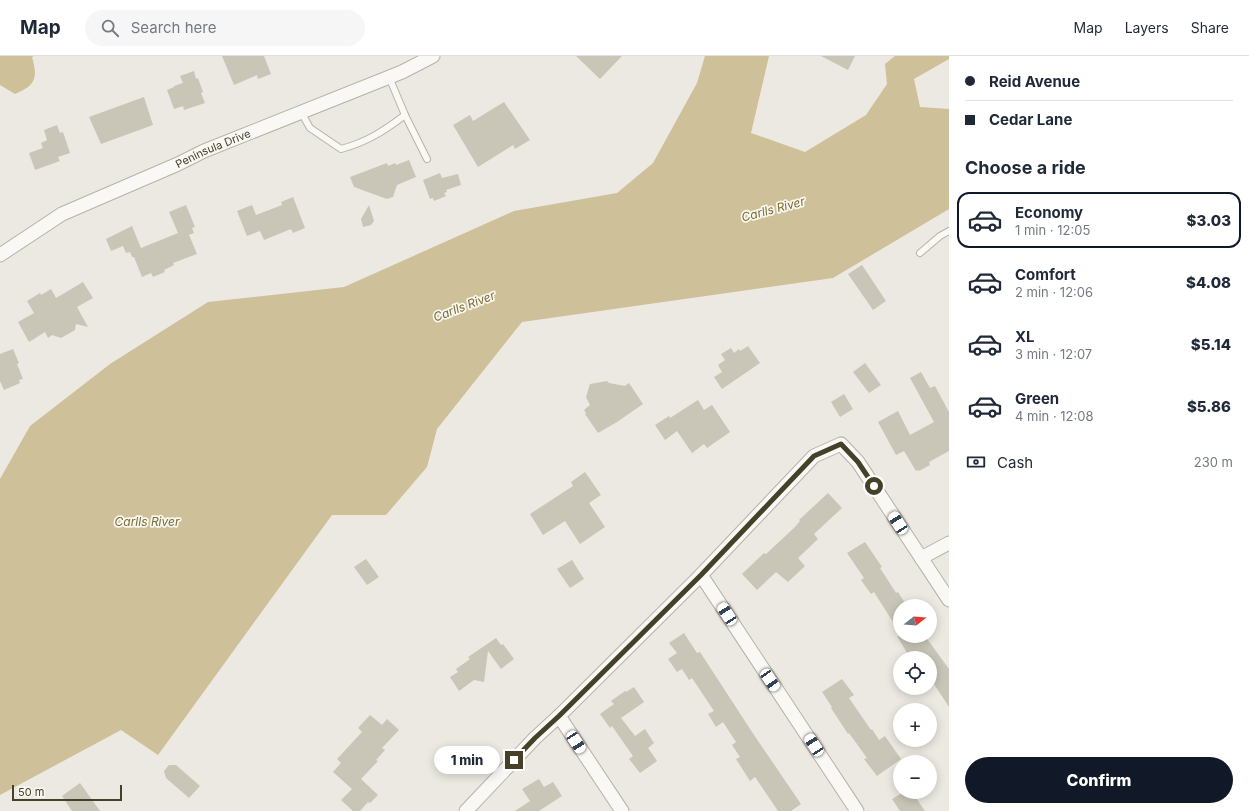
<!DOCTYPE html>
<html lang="en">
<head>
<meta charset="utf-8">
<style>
  :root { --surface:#fff; --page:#f6f6f7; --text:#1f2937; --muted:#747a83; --line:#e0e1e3; --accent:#111827 }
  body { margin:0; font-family:Inter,sans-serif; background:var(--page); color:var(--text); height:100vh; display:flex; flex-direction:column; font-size:15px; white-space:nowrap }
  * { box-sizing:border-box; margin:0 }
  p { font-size:13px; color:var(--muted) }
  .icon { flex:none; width:22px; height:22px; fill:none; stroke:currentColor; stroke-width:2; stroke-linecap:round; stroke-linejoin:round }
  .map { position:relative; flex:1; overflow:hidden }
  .details { display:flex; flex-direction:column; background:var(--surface); width:300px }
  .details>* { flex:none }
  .banner { display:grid; align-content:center; height:88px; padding:0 16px; background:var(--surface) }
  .needle { width:26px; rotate:73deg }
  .buttons { position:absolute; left:893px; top:543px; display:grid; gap:8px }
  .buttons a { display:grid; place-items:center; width:44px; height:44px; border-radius:50%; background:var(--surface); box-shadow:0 2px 10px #0003; font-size:20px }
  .scale { position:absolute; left:12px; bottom:10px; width:110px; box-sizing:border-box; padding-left:4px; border:2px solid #454028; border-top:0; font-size:11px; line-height:14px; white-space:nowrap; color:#454028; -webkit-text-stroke:3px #f8f7f1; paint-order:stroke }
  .end { position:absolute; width:18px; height:18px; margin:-9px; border:5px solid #454028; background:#fff; box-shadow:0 0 0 2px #fff }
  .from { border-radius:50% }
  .bubble { position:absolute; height:28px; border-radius:14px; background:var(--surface); box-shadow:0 2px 10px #0003; font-size:13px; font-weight:800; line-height:28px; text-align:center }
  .car { position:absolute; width:12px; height:24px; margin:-12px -6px; border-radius:5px; box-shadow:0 0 3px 1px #0007; background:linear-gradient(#fff 24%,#345 0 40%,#fff 0 76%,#345 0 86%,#fff 0) }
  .banner b { display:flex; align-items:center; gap:14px; height:38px; font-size:15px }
  .banner b+b { border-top:1px solid var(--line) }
  .banner i { width:10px; height:10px; background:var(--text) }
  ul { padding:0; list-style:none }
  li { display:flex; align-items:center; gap:12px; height:56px; margin:0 8px 6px; padding:0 8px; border:2px solid transparent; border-radius:12px }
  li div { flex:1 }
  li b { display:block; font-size:15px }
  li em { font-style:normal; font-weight:800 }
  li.active { border-color:var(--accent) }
  li>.icon { width:36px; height:36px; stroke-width:1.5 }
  h2 { padding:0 16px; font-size:18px; line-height:48px }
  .pay { display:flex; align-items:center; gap:10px; height:44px; padding:0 16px; font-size:15px }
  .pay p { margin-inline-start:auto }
  .primary-button { display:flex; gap:8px; margin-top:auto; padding:8px 16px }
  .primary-button a { flex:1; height:46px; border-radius:24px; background:var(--accent); color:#fff; font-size:16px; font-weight:800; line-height:46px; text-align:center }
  header { display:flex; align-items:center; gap:24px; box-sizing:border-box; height:56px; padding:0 20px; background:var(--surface); border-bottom:1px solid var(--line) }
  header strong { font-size:19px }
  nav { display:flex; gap:22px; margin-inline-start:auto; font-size:14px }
  .search { width:280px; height:36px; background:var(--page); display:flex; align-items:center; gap:10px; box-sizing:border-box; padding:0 14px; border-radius:22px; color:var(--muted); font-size:15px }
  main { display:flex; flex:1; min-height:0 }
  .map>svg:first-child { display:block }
  .water { fill:#cec099 }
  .building { fill:#c9c6b8 }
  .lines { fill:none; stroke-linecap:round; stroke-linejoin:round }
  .lane-casing { stroke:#b6b3a6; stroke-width:8 }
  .street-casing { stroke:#b6b3a6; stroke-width:15 }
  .lane { stroke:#f9f8f4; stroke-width:6 }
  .street { stroke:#f9f8f4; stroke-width:13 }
  .route { stroke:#454028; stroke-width:5 }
  .labels { text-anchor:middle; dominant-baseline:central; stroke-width:3.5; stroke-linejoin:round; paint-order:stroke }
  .street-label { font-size:11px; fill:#454028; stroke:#f8f7f1 }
  .water-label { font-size:12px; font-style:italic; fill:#7c6b2e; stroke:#f8f7f1 }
</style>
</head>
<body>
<header>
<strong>Map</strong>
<div class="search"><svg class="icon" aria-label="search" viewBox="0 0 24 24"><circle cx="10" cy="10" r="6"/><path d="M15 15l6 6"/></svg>Search here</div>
<nav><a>Map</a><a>Layers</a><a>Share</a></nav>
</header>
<main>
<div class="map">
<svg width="949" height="755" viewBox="0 0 949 755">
  <rect width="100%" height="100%" fill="#ebe9e1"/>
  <g class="water">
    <path d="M 0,0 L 34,0 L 32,1 C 38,22 36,29 15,38 L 0,29 Z"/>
    <polygon points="705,0 769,0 751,77 805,96 866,59 887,28 885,8 895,0 949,0 949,3 914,23 920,51 949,53 949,153 833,222 522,266 437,373 427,411 386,459 332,459 158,699 121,674 0,739 0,423 30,370 110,308 208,246 344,231 514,155 617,137 653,107 697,27"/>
  </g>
  <g class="building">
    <polygon points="222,0 264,0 271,18 258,23 257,19 234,29"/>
    <polygon points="576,0 622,0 600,23"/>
    <polygon points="821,0 855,0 848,14"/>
    <polygon points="194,15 196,23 198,22 203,36 201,37 205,47 184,54 183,50 174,53 167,34 174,31 174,30 183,27 180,20"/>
    <polygon points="144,41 153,69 101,88 89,61"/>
    <polygon points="504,46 530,84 515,93 513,89 478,111 453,69 470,59 473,65"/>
    <polygon points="57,69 60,77 63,76 70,97 58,101 60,105 35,114 29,97 43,92 41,87 47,84 44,74"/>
    <polygon points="409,104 416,121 397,129 393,141 387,143 354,131 350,121 387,107 388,110 395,107 396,109"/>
    <polygon points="440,117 442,122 458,118 461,129 446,134 447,136 444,137 446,140 434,145 433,142 430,143 423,124"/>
    <polygon points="293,141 305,172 293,177 291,173 264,184 260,175 247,180 237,155 252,149 256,159 282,149 281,146"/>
    <polygon points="186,149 195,171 192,172 194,177 189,179 197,198 173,207 174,209 164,214 165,216 153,221 151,217 142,221 134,201 132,201 130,196 126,197 123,190 111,195 106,183 132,170 141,192 178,177 169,156"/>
    <polygon points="369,149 374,165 371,169 363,171 361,163"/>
    <polygon points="862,209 886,245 873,254 848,218"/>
    <polygon points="83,226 93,242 77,251 88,271 76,268 75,274 61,282 52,279 48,282 45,276 29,286 18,266 34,257 27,245 40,237 41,239 51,233 56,242"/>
    <polygon points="748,290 760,307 722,333 714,321 722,316 718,309 725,304 721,298 731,292 734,297 739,293 740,295"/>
    <polygon points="13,293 19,307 17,308 23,323 19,324 20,327 4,334 0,325 0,298"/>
    <polygon points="865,307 881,329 869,337 853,316"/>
    <polygon points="921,316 930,332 935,330 949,356 949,395 929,406 930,409 919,415 919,414 916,415 904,395 896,399 878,366 898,355 910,379 934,366 910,322"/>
    <polygon points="607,325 609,327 625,330 629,327 643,348 617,366 598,377 585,358 586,357 584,354 590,349 586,341 590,328"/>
    <polygon points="844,338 853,353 840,361 831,346"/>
    <polygon points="698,344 704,354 712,349 730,376 707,392 704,388 692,397 677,375 665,384 655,369 669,360 670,362"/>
    <polygon points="585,416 601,439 589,447 605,471 580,488 565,465 543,479 530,458 573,430 571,426"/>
    <polygon points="828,437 842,452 814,478 818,483 798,502 805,510 788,526 776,516 757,534 742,518 764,497 766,498 795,471 800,465 799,464"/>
    <polygon points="865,486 882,511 880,512 896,537 898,536 907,550 900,550 900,577 874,536 871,538 861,524 864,522 847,497"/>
    <polygon points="366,503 379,521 367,529 354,511"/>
    <polygon points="572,504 584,523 570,532 557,513"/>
    <polygon points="684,577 697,597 700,596 752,676 801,748 791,755 778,755 755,721 750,725 736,703 740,701 732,689 736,686 723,666 716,671 708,658 714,655 692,622 689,624 682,613 677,616 668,603 677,597 669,587"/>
    <polygon points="897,580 925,580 949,613 949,651 930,622 930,602 910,602"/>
    <polygon points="496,582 501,589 503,588 514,603 501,613 488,595 484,626 474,624 459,635 450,621 458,616 456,613 470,603 468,601"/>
    <polygon points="842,623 854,639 849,642 871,674 872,673 879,684 885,680 901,703 877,720 864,703 867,702 849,677 848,678 831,652 832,651 822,636"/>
    <polygon points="634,631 644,646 621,662 635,680 645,673 654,687 648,692 657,705 640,717 629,703 633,700 612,670 610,672 600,658 614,648 611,645 625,635 626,636"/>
    <polygon points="370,659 382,669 387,663 399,674 382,692 385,694 376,704 378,705 361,723 378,739 370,747 368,746 360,755 353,755 341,744 352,733 333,716 341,707 337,703 362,676 358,672"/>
    <polygon points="169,709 176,709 200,730 189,742 166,722 164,715"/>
    <polygon points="539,723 544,731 553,726 562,740 539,755 515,755 530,745 522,733"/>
    <polygon points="80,727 100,755 72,755 62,740"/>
    <polygon points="904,736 912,736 925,755 900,755 892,743"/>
  </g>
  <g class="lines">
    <defs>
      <g id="lane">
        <polyline points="389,21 405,59 427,103"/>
        <path d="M 301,56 L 310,72 L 341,93 C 367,86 384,75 405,59"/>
        <polyline points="920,197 940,180 949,175"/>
      </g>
      <g id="street">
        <path id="s1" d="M 0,199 L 62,158 L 178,108 L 204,95 L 402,16 L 433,0"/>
        <polyline points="921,502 949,487"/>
        <polyline points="701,519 857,755"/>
        <polyline points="559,660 622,755"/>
        <polyline points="466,755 535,682 559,660 701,519 814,400 841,388 858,406 949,544"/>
      </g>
    </defs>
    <use href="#lane" class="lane-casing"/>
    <use href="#street" class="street-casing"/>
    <use href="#lane" class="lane"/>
    <use href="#street" class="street"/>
  </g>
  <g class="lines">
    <polyline class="route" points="514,704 535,682 559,660 701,519 814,400 841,388 858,406 874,430"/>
  </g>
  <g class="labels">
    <g class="street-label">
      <text stroke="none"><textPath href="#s1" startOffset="239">Peninsula Drive</textPath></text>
    </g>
    <g class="water-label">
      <text transform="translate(773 153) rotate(-15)">Carlls River</text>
      <text transform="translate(464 250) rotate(-21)">Carlls River</text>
      <text x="147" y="465">Carlls River</text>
    </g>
  </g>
</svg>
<div class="buttons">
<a><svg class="needle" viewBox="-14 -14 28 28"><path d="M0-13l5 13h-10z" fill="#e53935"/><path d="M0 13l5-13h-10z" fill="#747a83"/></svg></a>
<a><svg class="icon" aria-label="locate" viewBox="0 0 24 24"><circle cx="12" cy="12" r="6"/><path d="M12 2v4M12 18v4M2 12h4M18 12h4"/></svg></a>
<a>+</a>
<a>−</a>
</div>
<div class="scale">50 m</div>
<i class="end from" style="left:874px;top:430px"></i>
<i class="end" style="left:514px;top:704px"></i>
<div class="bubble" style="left:434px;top:690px;width:66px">1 min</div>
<i class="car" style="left:898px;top:467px;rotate:327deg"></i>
<i class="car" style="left:727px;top:558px;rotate:327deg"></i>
<i class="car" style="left:770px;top:624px;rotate:146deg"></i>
<i class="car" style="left:576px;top:686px;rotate:147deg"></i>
<i class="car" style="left:814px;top:689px;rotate:327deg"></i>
</div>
<section class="details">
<div class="banner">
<b><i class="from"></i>Reid Avenue</b>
<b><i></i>Cedar Lane</b>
</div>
<h2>Choose a ride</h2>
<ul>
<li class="active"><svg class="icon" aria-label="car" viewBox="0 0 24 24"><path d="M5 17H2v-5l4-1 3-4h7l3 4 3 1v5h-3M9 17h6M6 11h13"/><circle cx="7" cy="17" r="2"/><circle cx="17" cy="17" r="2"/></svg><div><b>Economy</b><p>1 min · 12:05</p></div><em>$3.03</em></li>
<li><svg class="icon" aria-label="car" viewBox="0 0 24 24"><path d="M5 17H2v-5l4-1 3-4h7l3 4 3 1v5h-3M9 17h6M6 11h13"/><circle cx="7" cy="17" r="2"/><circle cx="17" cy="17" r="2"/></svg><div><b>Comfort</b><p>2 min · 12:06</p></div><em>$4.08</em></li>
<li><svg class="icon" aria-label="car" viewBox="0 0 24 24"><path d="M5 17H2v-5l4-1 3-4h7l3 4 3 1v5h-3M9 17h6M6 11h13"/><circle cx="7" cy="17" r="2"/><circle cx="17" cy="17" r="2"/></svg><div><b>XL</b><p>3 min · 12:07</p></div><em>$5.14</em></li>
<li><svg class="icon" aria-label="car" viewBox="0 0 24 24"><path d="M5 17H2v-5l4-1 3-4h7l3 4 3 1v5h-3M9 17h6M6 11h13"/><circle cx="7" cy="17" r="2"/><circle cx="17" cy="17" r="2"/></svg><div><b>Green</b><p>4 min · 12:08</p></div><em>$5.86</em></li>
</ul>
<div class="pay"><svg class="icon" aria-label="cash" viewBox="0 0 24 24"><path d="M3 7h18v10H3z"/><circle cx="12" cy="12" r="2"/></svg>Cash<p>230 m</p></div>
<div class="primary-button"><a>Confirm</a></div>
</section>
</main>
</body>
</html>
